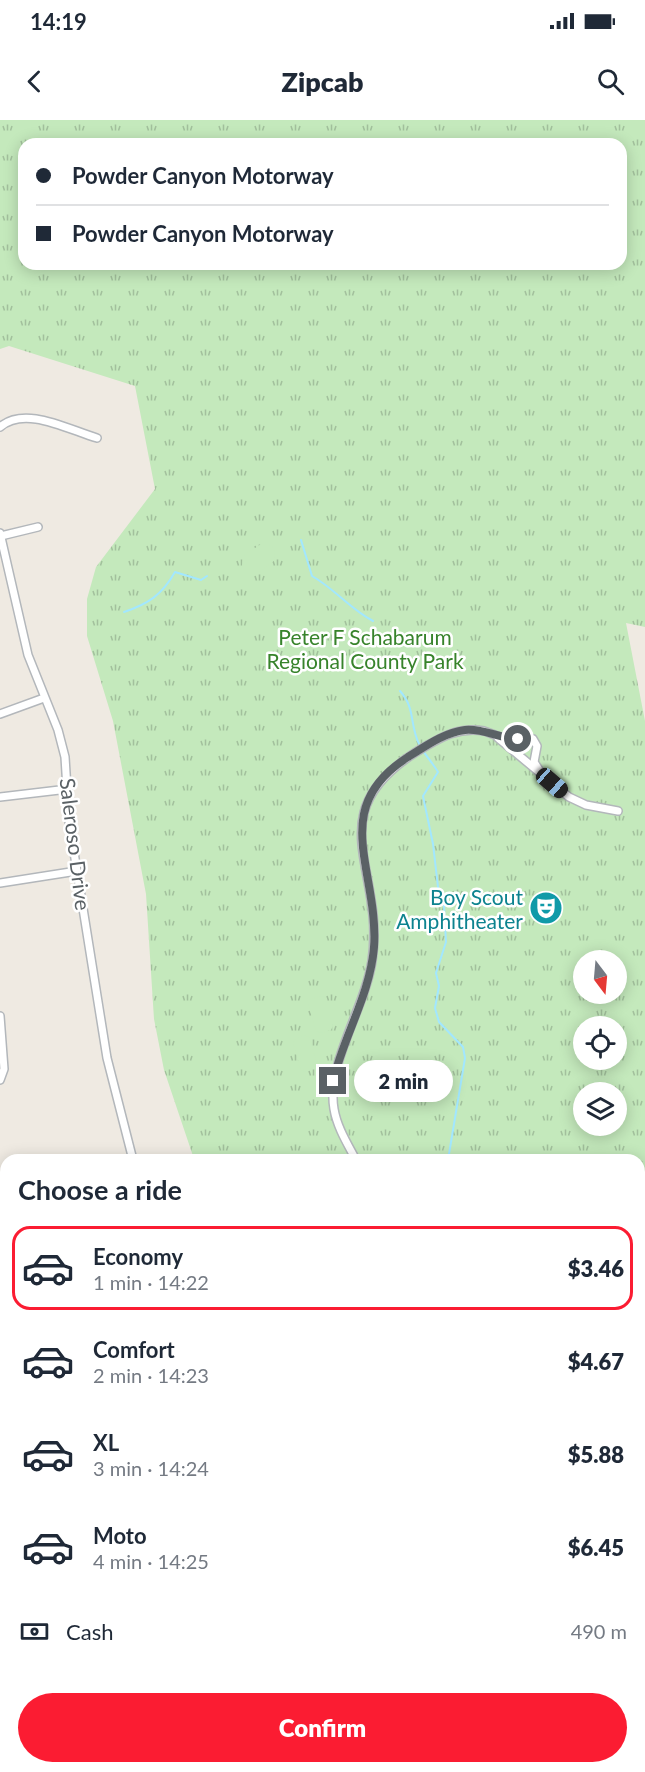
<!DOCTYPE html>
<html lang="en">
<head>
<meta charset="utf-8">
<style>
  :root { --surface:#fff; --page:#f2f2f3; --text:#1f2937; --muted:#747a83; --line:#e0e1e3; --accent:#fb1c32 }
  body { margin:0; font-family:Lato,sans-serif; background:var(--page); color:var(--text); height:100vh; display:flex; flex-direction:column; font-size:22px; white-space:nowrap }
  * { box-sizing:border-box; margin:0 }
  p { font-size:20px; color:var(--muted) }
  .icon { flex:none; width:33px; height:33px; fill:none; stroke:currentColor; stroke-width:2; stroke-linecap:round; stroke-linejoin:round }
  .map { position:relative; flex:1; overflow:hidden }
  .drawer { position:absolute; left:0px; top:1034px; width:645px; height:620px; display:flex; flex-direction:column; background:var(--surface); border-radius:18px 18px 0 0; box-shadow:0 3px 15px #0003 }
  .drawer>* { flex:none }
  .banner { position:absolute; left:18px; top:18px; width:609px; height:132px; border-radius:18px; box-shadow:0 3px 15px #0003; display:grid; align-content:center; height:132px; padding:0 18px; background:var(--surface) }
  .needle { width:39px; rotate:164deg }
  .fabs { position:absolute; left:573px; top:830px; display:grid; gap:12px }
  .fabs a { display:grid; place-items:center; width:54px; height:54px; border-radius:50%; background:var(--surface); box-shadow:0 3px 15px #0003; font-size:30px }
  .end { position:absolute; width:27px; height:27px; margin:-14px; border:8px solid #5a6165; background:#fff; box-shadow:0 0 0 3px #fff }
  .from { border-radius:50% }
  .bubble { position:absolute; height:42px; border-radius:21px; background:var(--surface); box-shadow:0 3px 15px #0003; font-size:20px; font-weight:800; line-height:42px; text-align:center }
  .car { position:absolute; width:18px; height:36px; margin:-18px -9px; border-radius:8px; box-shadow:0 0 4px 2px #0007; background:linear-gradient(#222 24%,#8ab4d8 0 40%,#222 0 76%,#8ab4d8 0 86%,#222 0) }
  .banner b { display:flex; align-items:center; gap:21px; height:57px; font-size:22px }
  .banner b+b { border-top:2px solid var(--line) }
  .banner i { width:15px; height:15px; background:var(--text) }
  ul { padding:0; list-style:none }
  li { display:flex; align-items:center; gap:18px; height:84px; margin:0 12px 9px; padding:0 6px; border:3px solid transparent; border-radius:18px }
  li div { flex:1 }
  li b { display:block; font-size:22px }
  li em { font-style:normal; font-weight:800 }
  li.current { border-color:var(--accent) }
  li>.icon { width:54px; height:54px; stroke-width:1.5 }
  h2 { padding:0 18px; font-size:27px; line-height:72px }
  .pay { display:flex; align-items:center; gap:15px; height:66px; padding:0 18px; font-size:22px }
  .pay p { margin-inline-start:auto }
  .primary-button { display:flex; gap:12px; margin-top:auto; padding:12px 18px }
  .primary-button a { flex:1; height:69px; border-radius:36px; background:var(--accent); color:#fff; font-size:24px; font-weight:800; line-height:69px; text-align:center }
  .status { display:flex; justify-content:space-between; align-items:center; height:42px; padding:0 30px; background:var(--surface); direction:ltr }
  .status svg { height:16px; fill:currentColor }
  header { display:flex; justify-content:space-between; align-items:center; height:78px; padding:0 18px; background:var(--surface); font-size:27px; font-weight:800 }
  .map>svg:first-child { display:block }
  .commercial { fill:#ffefd7 }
  .park { fill:url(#park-tufts); fill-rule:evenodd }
  .pitch { fill:#c4e9bc }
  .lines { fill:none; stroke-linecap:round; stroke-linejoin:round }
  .stream { stroke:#a2e7ff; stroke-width:2 }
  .minor-casing { stroke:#b3b7bb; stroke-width:10 }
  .primary-casing { stroke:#ffad4b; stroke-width:14 }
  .minor { stroke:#fff; stroke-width:7 }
  .primary { stroke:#ffe1a7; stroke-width:10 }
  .route { stroke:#5a6165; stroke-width:8 }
  .labels { text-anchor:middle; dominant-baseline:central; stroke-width:5; stroke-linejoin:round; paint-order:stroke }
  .park-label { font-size:21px; fill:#37832b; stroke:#fff }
  .street-label { font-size:21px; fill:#5a6165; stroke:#fff }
  .culture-label { font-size:21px; fill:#0d838f; stroke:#fff; text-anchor:end }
</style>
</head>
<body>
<div class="status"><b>14:19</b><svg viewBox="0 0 49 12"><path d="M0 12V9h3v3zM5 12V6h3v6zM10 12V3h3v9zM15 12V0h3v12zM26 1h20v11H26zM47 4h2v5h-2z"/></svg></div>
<header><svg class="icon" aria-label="back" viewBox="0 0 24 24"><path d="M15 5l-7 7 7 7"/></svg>Zipcab<svg class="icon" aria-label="search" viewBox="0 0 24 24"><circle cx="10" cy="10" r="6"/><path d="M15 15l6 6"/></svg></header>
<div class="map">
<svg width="645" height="1652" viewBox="0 0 645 1652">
  <defs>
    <pattern id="park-tufts" width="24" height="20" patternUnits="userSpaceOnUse" patternTransform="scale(1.5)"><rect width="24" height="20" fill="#c4e9bc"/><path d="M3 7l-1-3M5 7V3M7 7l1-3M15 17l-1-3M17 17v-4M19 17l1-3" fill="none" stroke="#a2c09c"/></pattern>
  </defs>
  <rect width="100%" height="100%" fill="#efeae2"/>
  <g class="commercial">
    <polygon points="6,1612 6,1647 347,1647 320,1652 0,1652 0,1614"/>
    <polygon points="645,1624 645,1652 478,1652 508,1647 639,1647 639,1625"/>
  </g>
  <path class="park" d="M 0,0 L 645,0 L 645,507 L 626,503 L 645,601 L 645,1593 L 639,1595 L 639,1040 L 194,1039 L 164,950 L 154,899 L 146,774 L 113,601 L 87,516 L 87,479 L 96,447 L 155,369 L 135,266 L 9,226 L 0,229 ZM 24,24 L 621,24 L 621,144 L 24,144 ZM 584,840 L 616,840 L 616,873 L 584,873 ZM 584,906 L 616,906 L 616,939 L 584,939 ZM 584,972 L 616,972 L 616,1005 L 584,1005 Z"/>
  <g class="pitch">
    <polygon points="261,424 268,424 274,428 275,440 258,453 249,453 242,446 243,436"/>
    <polygon points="321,876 326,878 333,906 331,910 321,913 316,911 308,883 311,879"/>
    <polygon points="305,915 310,918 317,945 306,952 301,950 293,923 296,918"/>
  </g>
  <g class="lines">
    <g class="stream">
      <path d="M 301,420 L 312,456 C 335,469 350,489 373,501"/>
      <path d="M 124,492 C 148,484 162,475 175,452 L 201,460 L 207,456"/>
      <path d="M 400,571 C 416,589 409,603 419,624 C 424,634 432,642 438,652 L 423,676 L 433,724 L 438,767 L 444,786 L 446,822 L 436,853 L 439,866 L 435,888 L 439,902 L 463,927 L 465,938 L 448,1040"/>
      <polyline points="639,1451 645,1455"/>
    </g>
    <defs>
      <g id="minor">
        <path d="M 0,307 C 25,285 69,310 97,318"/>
        <polyline points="0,413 28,535 58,610 65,637 69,701 107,938 133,1040"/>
        <polyline points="1,416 38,407"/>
        <polyline points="0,594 44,578"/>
        <polyline points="498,618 569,677 586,685 618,691"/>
        <polyline points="0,677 68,669"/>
        <polyline points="0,763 77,751"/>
        <polyline points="0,896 4,949 0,960"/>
        <path d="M 356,1040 C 347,1023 337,1007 334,989 C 326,944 365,888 372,841 C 386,749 317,695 416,632 C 438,619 457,606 484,611 C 491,613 498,617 506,618 C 515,620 524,617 533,619 L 537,626 L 534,642 L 541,653"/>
        <polyline points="0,1128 6,1118"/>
        <polyline points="0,1324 6,1315"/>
        <polyline points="0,1424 6,1424"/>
        <polyline points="0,1545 6,1543"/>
        <polyline points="639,1556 645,1597"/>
        <polyline points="230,1647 230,1652"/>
      </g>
      <g id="primary">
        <polyline points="639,1602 645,1601"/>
        <polyline points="639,1614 645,1613"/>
        <polyline points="351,1652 380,1647"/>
        <polyline points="423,1652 452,1647"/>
      </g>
    </defs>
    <use href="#minor" class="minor-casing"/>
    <use href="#primary" class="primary-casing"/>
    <use href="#minor" class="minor"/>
    <use href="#primary" class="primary"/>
  </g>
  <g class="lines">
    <path class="route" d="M 333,961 C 344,915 370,875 374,827 C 379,750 327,689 408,637 C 426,626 443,613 465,610 C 484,608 500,619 518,619"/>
  </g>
  <defs>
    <symbol id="theatre-disc" viewBox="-11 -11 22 22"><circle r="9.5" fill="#0f9aa8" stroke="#fff"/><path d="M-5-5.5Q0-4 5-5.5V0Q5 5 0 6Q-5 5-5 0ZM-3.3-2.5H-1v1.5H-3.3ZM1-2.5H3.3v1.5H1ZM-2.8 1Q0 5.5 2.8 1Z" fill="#fff"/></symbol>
  </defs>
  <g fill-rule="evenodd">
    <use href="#theatre-disc" x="527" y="769" width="38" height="38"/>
  </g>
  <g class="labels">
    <g class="park-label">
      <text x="365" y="516">Peter F Schabarum<tspan x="365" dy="24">Regional County Park</tspan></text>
    </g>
    <g class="street-label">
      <text transform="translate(76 724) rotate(83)">Saleroso Drive</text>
    </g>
    <g class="culture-label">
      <text x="523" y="776">Boy Scout<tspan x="523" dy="24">Amphitheater</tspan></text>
    </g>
  </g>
</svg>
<div class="fabs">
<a><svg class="needle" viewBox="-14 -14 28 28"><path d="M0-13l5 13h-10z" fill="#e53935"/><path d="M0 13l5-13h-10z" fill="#747a83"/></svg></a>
<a><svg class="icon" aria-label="locate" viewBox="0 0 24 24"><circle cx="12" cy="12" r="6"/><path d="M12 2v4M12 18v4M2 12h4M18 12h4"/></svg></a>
<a><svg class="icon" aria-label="layers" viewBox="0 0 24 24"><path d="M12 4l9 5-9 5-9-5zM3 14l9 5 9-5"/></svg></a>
</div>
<i class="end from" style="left:518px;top:619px"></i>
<i class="end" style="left:333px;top:961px"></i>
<div class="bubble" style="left:354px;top:940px;width:99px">2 min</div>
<i class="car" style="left:552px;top:663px;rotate:131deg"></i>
<div class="banner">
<b><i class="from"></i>Powder Canyon Motorway</b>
<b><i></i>Powder Canyon Motorway</b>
</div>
<section class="drawer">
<h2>Choose a ride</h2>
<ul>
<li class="current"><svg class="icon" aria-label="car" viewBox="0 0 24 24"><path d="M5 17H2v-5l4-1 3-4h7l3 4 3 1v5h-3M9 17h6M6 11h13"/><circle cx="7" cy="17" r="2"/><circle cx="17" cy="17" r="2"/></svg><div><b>Economy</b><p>1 min · 14:22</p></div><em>$3.46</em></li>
<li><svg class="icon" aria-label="car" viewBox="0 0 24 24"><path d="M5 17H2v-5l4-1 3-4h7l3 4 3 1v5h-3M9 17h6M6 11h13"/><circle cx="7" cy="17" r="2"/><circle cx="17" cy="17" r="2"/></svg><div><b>Comfort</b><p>2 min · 14:23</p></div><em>$4.67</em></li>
<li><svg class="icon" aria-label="car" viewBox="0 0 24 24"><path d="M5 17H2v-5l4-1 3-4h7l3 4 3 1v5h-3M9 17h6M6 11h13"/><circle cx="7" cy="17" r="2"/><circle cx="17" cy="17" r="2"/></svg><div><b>XL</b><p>3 min · 14:24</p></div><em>$5.88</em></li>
<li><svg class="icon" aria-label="car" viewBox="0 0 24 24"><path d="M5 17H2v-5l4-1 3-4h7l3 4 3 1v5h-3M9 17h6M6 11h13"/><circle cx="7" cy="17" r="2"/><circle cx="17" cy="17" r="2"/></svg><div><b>Moto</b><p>4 min · 14:25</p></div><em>$6.45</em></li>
</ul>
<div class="pay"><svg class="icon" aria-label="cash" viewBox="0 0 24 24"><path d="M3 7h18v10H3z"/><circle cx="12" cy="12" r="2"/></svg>Cash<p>490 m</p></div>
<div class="primary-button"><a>Confirm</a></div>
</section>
</div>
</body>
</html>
